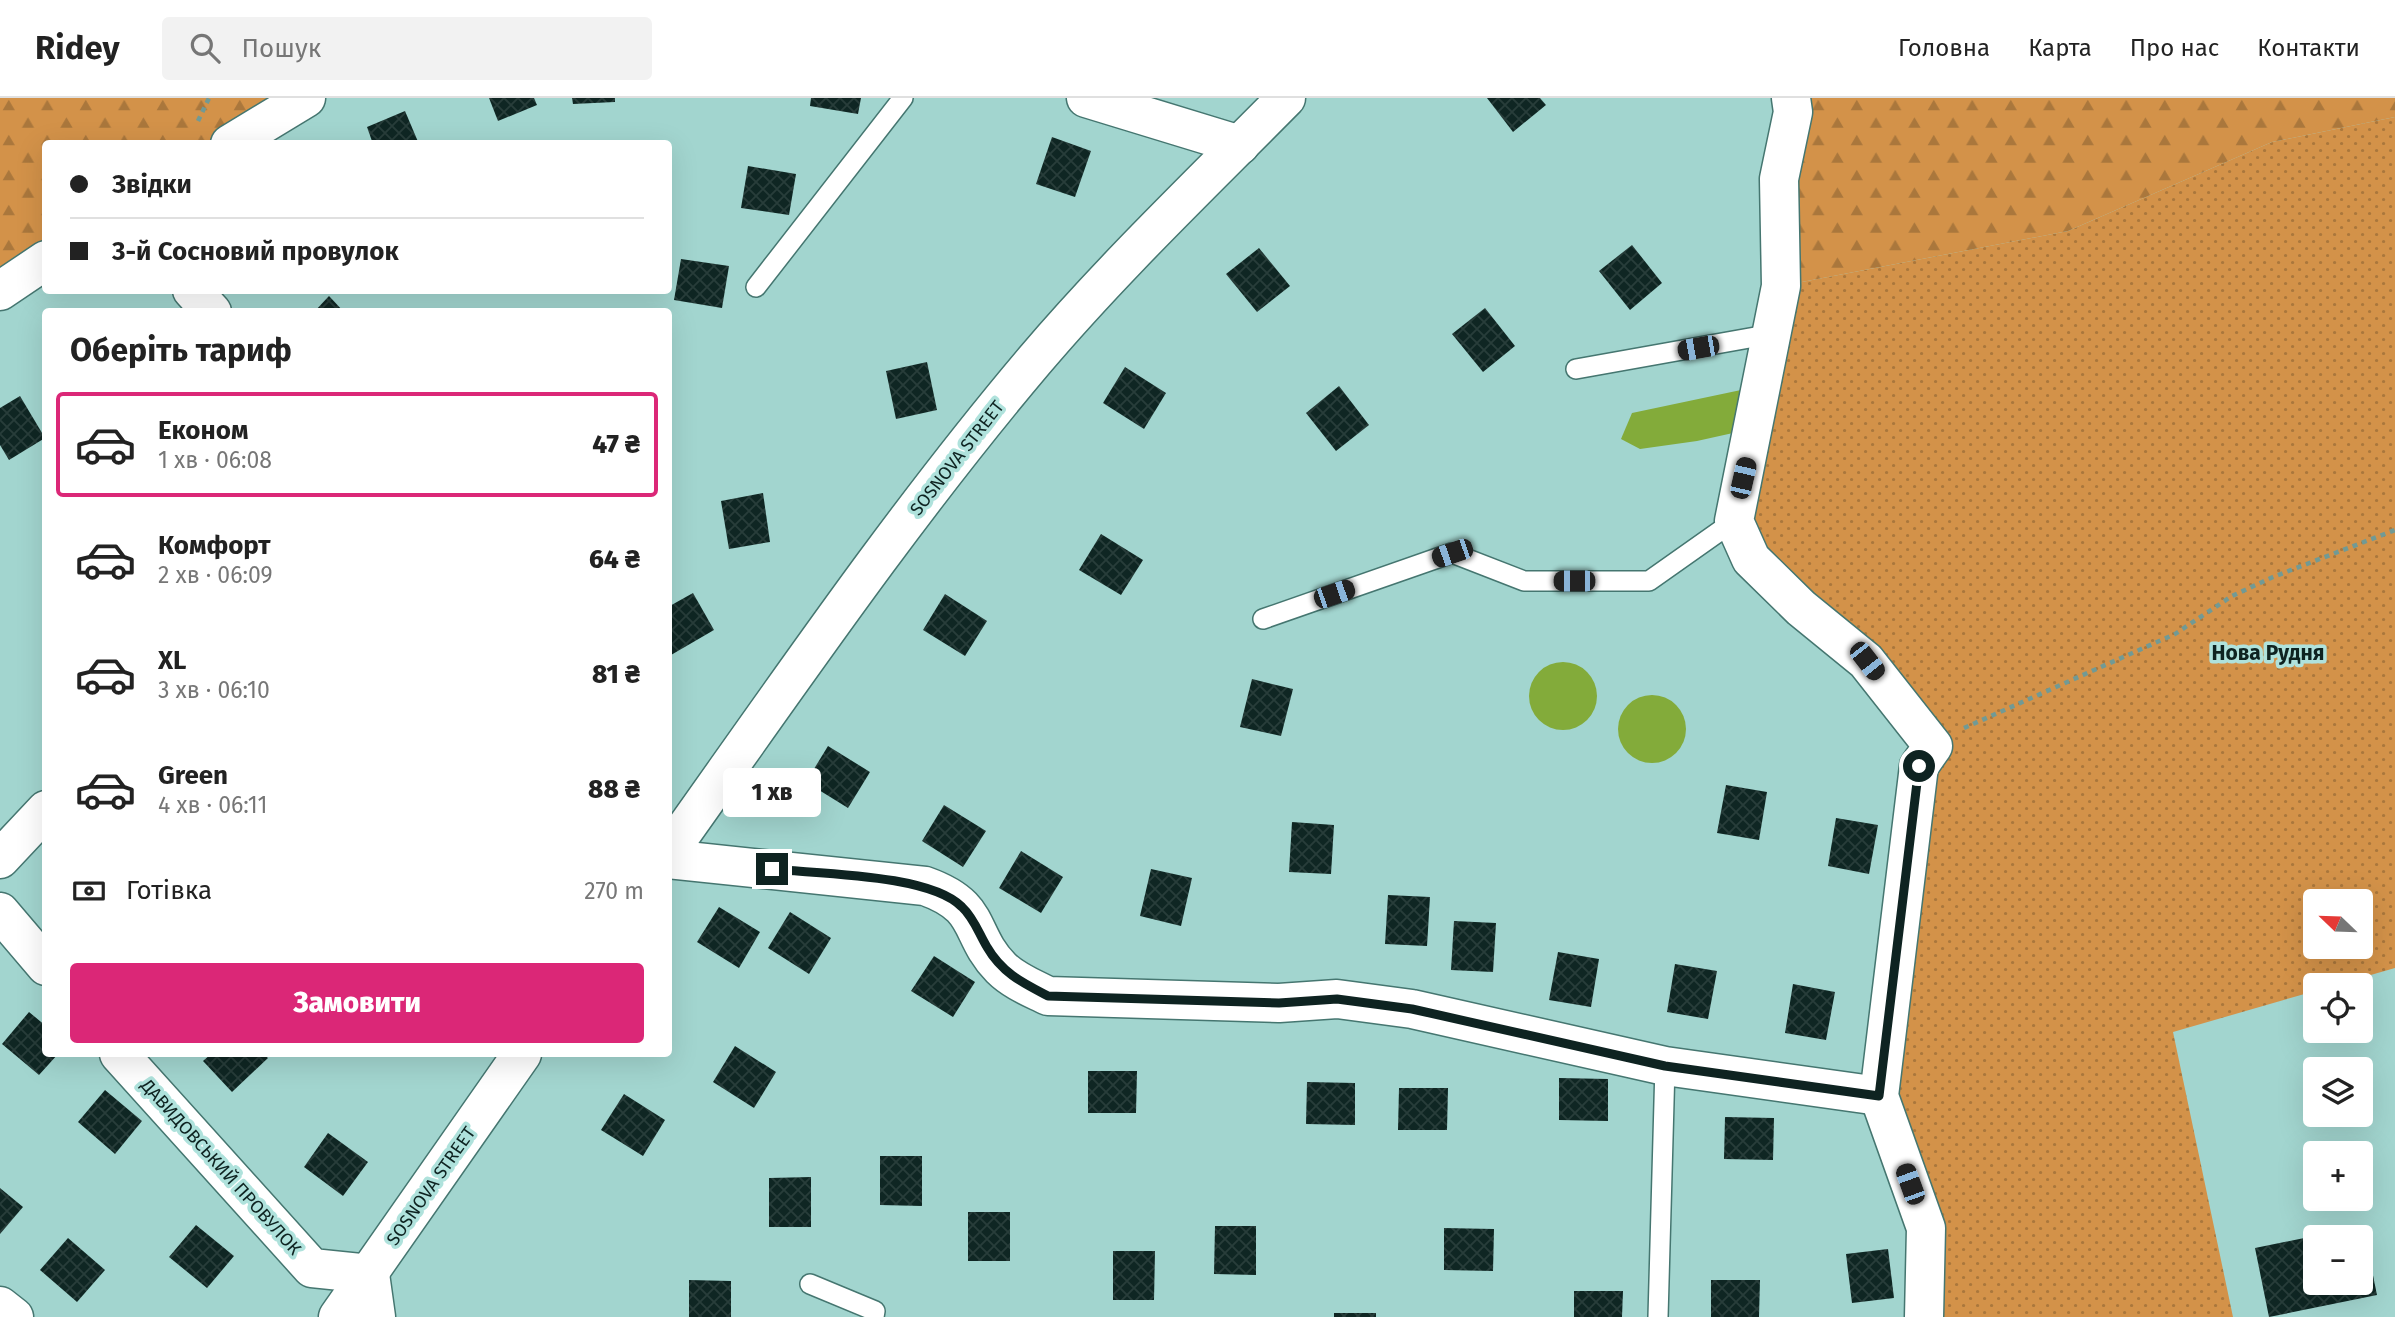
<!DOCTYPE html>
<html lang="uk">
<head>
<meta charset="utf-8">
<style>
  :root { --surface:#fff; --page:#f2f2f2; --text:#222; --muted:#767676; --line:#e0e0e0; --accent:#db2777 }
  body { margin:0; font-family:"Fira Sans",sans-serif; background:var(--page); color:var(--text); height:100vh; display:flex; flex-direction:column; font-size:26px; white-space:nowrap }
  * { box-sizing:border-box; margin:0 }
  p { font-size:23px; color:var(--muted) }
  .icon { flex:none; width:38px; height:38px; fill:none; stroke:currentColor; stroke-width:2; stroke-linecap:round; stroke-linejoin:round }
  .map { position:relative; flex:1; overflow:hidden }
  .drawer { position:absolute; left:42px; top:210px; width:630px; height:749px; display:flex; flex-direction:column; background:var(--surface); border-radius:7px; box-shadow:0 7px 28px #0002 }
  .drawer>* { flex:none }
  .guide { position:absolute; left:42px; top:42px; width:630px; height:154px; border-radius:7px; box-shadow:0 7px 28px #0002; display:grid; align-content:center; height:154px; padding:0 28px; background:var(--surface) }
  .needle { width:46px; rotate:293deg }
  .controls { position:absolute; left:2303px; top:791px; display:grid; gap:14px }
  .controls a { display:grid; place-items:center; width:70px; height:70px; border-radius:7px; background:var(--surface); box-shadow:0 7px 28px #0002; font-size:35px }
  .end { position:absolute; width:32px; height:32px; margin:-16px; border:9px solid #0e2321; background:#fff; box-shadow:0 0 0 4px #fff }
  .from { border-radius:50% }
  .bubble { position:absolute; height:49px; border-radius:7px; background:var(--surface); box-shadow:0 7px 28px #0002; font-size:23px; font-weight:800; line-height:49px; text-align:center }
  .car { position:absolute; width:21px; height:42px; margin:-21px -10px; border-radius:9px; box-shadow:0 0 5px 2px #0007; background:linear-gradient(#222 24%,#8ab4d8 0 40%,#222 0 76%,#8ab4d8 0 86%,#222 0) }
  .guide b { display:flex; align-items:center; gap:24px; height:66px; font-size:26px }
  .guide b+b { border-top:2px solid var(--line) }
  .guide i { width:18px; height:18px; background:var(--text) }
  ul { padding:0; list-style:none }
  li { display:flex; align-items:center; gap:21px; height:105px; margin:0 14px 10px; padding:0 14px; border:4px solid transparent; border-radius:7px }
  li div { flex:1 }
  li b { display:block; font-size:26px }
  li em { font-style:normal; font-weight:800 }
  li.current { border-color:var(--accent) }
  li>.icon { width:63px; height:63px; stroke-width:1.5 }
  h2 { padding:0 28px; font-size:32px; line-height:84px }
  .pay { display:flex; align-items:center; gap:18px; height:77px; padding:0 28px; font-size:26px }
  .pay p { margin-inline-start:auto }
  .action { display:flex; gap:14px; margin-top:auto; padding:14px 28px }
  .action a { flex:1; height:80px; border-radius:7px; background:var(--accent); color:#fff; font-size:28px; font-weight:800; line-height:80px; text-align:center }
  header { display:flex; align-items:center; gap:42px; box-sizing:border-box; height:98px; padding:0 35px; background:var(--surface); border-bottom:2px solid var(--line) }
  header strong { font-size:33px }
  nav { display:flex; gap:38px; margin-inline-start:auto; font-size:24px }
  .search { width:490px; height:63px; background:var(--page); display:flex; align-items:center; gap:18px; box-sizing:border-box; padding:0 24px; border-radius:7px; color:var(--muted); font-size:26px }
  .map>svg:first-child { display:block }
  .grass { fill:url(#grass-dots); fill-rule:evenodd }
  .forest { fill:url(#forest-firs) }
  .water { fill:#83ab3a }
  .building { fill:url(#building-cross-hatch); fill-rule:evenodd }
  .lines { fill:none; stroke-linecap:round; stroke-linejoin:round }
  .service-casing { stroke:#457670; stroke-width:22 }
  .minor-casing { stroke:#457670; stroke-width:41 }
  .tertiary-casing { stroke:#457670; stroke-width:41 }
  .path { stroke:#719a95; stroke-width:4.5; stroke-dasharray:5 5; stroke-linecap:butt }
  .service { stroke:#fff; stroke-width:19 }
  .minor { stroke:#fff; stroke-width:38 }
  .tertiary { stroke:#fff; stroke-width:38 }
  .route { stroke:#0e2321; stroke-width:9 }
  .labels { text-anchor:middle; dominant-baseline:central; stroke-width:7; stroke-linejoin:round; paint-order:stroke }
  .street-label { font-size:18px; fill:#0e2321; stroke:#afe2dc }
  .quarter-label { font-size:21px; font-weight:bold; fill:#0e2321; stroke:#afe2dc }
</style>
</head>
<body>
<header>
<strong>Ridey</strong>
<div class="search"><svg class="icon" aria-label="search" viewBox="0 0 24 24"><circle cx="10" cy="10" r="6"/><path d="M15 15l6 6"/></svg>Пошук</div>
<nav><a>Головна</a><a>Карта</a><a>Про нас</a><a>Контакти</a></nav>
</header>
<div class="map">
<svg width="2395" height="1219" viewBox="0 0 2395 1219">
  <defs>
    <pattern id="grass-dots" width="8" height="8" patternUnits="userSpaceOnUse" patternTransform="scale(1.75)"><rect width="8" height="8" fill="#d39249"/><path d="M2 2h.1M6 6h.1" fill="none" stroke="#aa773c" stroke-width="1.8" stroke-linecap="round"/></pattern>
    <pattern id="forest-firs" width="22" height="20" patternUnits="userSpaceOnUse" patternTransform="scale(1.75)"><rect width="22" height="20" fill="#d39249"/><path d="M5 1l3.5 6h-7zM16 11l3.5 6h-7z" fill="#aa773c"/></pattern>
    <pattern id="building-cross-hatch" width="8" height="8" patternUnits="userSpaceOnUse" patternTransform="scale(1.75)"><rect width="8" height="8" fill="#0f2623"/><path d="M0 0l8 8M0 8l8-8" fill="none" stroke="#283d3a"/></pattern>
  </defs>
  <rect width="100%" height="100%" fill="#a2d5cf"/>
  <path class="grass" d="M 2395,19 L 2395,870 L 2336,887 L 2315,887 L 2315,893 L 2173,934 L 2233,1219 L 1924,1219 L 1926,1130 L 1879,998 L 1919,668 L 1905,611 L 1751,461 L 1748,359 L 1781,188 L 2068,133 L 2272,44 ZM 2315,803 L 2361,803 L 2361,849 L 2315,849 Z"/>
  <g class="forest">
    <polygon points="0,0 306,0 230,45 46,46 45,162 0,193"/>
    <polygon points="1791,0 2395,0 2395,19 2272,44 2068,133 1781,188"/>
  </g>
  <g class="water">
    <polygon points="1741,292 1733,335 1697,343 1640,351 1621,341 1632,315"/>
    <circle cx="1563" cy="598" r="34"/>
    <circle cx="1652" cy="631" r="34"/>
  </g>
  <g class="building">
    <polygon points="489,0 534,0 537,7 498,23"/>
    <polygon points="572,0 615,0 615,4 573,6"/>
    <polygon points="811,0 861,0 858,16 810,8"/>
    <polygon points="1487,0 1540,0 1546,7 1513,34"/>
    <polygon points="405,13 419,46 373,46 367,29"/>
    <polygon points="1052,39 1091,53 1075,99 1036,86"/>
    <polygon points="748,68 796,76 789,117 741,110"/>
    <polygon points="1632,147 1662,185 1630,212 1599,173"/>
    <polygon points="1259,150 1290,188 1257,214 1226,176"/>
    <polygon points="681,161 729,168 722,210 674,202"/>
    <polygon points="329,198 344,214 314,214"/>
    <polygon points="1485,210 1515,248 1483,274 1452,236"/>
    <polygon points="927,264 937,312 896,321 886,273"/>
    <polygon points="1125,269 1166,295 1144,331 1103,305"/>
    <polygon points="1339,288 1369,327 1336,353 1306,315"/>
    <polygon points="20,298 45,340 9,362 0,347 0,310"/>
    <polygon points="763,395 770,444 729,451 721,403"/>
    <polygon points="1101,436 1143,462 1121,497 1079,472"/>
    <polygon points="693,495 714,532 671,557 668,509"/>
    <polygon points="945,496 987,523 965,558 923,532"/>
    <polygon points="1252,581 1293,591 1281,638 1240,629"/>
    <polygon points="828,648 870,674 848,710 806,684"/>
    <polygon points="1726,687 1767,694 1759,742 1717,735"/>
    <polygon points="944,707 986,733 963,769 922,743"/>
    <polygon points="1836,720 1878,727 1869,776 1828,768"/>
    <polygon points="1292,724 1334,727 1331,776 1289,774"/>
    <polygon points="1021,753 1063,779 1041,815 999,790"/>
    <polygon points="1151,771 1192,780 1181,828 1140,818"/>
    <polygon points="1388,797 1430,799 1427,848 1385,846"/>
    <polygon points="719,809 760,834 739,870 697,844"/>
    <polygon points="790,814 831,840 809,876 768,850"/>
    <polygon points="1454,823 1496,825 1493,874 1451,872"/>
    <polygon points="1558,854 1599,861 1591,909 1549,902"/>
    <polygon points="934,858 975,884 953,919 911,893"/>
    <polygon points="1675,866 1717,873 1708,921 1667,914"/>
    <polygon points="1793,886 1835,894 1826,942 1785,935"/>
    <polygon points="29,914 46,928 46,956 58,956 39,977 2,946"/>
    <polygon points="735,948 776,974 754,1010 713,984"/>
    <polygon points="211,956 263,956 268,960 232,994 203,963"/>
    <polygon points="1088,973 1137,973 1136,1015 1088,1015"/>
    <polygon points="1559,980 1608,981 1608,1023 1559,1022"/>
    <polygon points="1307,984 1355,985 1355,1027 1306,1026"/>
    <polygon points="1399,990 1448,990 1447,1032 1398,1032"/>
    <polygon points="105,992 142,1023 115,1056 78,1024"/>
    <polygon points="624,996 665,1022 643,1058 601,1032"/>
    <polygon points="1725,1019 1774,1020 1773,1062 1724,1061"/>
    <polygon points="328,1035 368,1064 343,1098 304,1069"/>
    <polygon points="880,1058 922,1058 922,1108 880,1107"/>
    <polygon points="811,1079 811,1129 769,1129 769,1080"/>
    <polygon points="0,1090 23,1109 0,1136"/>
    <rect x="968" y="1114" width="42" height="49"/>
    <polygon points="196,1127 234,1158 207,1190 169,1159"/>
    <polygon points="1215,1128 1256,1128 1256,1177 1214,1176"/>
    <path d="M 2363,1128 L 2377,1197 L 2269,1219 L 2255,1150 ZM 2315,1139 L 2361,1139 L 2361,1185 L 2315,1185 Z"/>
    <polygon points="1444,1130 1494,1131 1493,1173 1444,1172"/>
    <polygon points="68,1140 105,1172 77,1204 40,1172"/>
    <polygon points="1888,1151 1894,1200 1852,1205 1846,1156"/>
    <polygon points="1113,1153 1155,1153 1154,1202 1113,1202"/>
    <polygon points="689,1182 731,1183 731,1219 689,1219"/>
    <polygon points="1711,1182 1760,1182 1759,1219 1711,1219"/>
    <polygon points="1574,1193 1623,1193 1622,1219 1574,1219"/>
    <rect x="1334" y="1215" width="42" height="4"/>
  </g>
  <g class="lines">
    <defs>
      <g id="service">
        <polyline points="756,189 903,0"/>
        <polyline points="1576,271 1772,236"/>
        <polyline points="1263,521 1452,455 1524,483 1649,483 1734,423"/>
        <polyline points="810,1186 875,1213 874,1219"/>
        <polyline points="1658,1219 1665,968"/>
      </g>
      <g id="minor">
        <polyline points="1086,0 1240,47"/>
        <polyline points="1791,0 1793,14 1779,81 1781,188 1734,423 1751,461 1801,510 1866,563 1933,648 1919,668 1879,998 1926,1130 1924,1219"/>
        <polyline points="230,46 306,0"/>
        <polyline points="192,192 212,214"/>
        <polyline points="0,193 46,162"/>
        <polyline points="0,761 46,712"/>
        <path d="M 668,761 L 925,788 C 984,809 967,835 1001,870 C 1014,883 1032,890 1048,898 L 1279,905 L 1337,901 L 1412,911 L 1665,968 L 1879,998"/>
        <polyline points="0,814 46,868"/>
        <polyline points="119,956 312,1170 370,1176 376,1219"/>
        <polyline points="0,1208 14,1219"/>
      </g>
      <g id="tertiary">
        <path d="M 668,755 C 787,588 902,419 1034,263 C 1112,171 1201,86 1286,0"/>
        <polyline points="338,1219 522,956"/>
      </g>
    </defs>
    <use href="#service" class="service-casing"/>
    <use href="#minor" class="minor-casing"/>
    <use href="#tertiary" class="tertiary-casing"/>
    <g class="path">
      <polyline points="198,23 209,0"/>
      <polyline points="1964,630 2175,536 2232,498 2273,479 2395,432"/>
    </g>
    <use href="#service" class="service"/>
    <use href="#minor" class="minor"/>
    <use href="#tertiary" class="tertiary"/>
  </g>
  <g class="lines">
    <path class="route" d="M 772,771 C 819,776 930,776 962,809 C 974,820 979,836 987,849 C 1002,875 1023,885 1048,898 L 1279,905 L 1337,901 L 1412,911 L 1665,968 L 1879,998 L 1919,668"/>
  </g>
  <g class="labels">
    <g class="street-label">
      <text transform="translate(957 360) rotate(-52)">SOSNOVA STREET</text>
      <text transform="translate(221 1069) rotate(48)">ДАВИДОВСЬКИЙ ПРОВУЛОК</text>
      <text transform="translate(431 1088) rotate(-55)">SOSNOVA STREET</text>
    </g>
    <g class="quarter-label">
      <text x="2268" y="555">Нова Рудня</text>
    </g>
  </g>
</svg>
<div class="controls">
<a><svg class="needle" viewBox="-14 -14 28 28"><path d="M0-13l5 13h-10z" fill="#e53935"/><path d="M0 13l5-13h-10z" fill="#767676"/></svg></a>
<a><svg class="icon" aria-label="locate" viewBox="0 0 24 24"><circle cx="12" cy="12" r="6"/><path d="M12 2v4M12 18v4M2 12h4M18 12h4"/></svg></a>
<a><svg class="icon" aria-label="layers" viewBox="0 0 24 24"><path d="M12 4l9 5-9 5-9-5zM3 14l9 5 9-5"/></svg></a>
<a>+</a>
<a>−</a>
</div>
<i class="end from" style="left:1919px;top:668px"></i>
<i class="end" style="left:772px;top:771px"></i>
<div class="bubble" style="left:723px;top:670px;width:98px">1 хв</div>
<i class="car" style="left:1698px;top:250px;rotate:260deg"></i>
<i class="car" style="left:1743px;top:380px;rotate:13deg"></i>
<i class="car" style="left:1452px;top:455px;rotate:251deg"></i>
<i class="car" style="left:1574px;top:483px;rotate:270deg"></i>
<i class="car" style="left:1334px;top:496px;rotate:71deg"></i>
<i class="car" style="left:1867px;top:563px;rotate:142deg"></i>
<i class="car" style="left:1910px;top:1086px;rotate:340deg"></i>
<div class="guide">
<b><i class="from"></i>Звідки</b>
<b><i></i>3-й Сосновий провулок</b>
</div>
<section class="drawer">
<h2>Оберіть тариф</h2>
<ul>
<li class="current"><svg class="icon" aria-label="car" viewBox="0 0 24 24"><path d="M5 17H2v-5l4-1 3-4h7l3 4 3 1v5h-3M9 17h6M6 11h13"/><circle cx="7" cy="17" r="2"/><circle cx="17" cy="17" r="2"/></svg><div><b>Економ</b><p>1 хв · 06:08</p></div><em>47 ₴</em></li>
<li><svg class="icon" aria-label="car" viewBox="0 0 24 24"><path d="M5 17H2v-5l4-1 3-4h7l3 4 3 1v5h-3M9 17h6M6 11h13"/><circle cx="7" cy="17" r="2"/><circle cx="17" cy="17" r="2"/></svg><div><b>Комфорт</b><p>2 хв · 06:09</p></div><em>64 ₴</em></li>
<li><svg class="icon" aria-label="car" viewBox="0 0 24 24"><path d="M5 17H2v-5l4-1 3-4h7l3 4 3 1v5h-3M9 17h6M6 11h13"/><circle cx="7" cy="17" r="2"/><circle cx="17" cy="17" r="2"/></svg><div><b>XL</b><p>3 хв · 06:10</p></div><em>81 ₴</em></li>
<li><svg class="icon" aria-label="car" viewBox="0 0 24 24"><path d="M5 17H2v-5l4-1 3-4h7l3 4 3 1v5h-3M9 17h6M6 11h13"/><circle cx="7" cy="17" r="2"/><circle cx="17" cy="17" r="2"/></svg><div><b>Green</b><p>4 хв · 06:11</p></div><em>88 ₴</em></li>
</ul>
<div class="pay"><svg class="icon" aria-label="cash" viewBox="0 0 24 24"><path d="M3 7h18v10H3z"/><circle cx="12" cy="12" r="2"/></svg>Готівка<p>270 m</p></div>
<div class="action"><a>Замовити</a></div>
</section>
</div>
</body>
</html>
